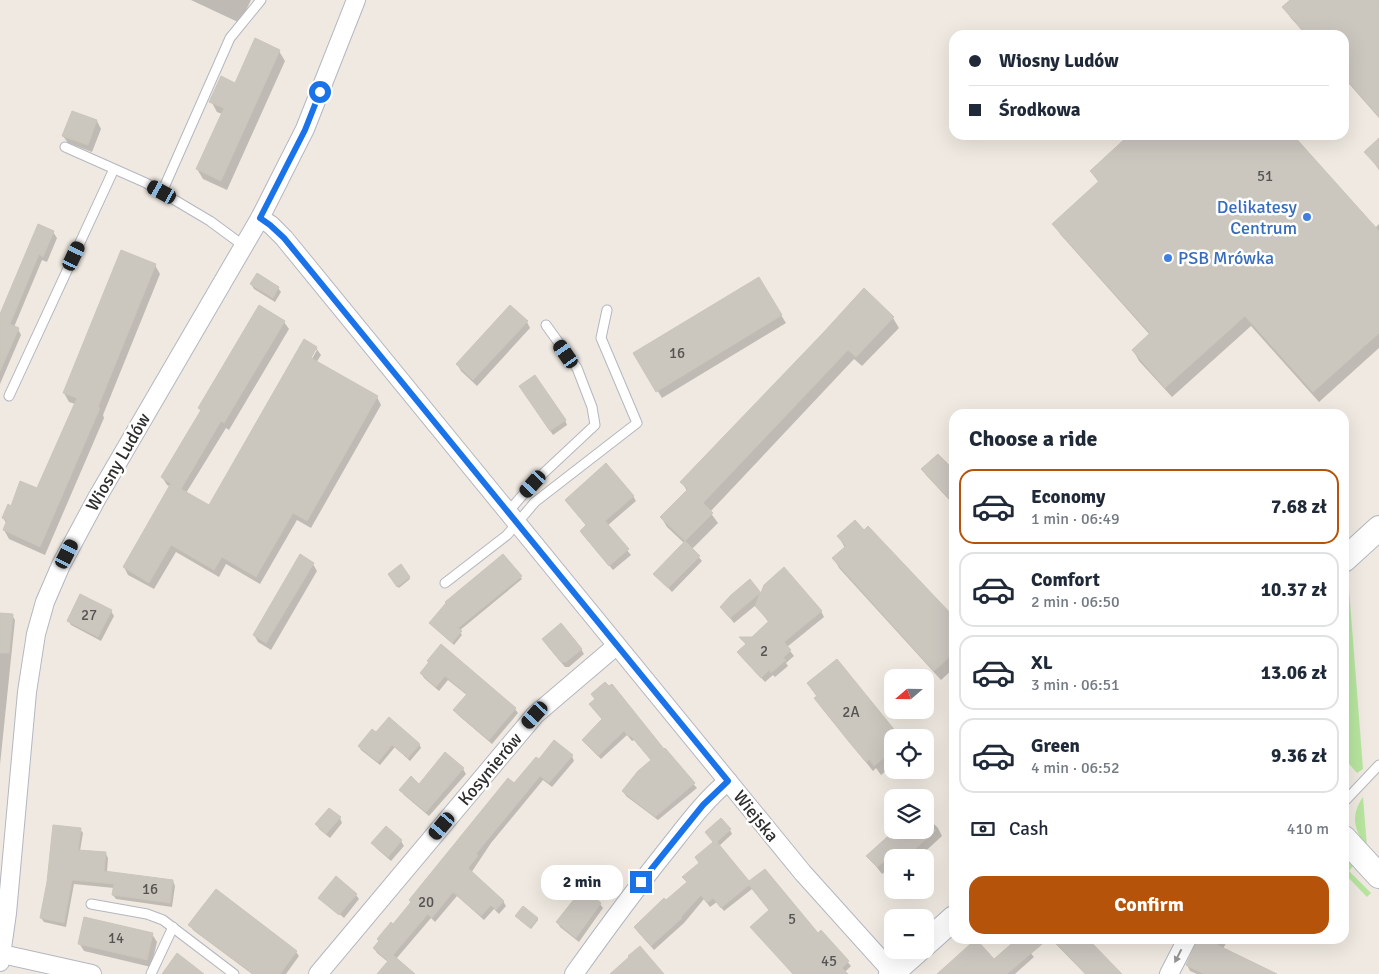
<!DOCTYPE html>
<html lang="en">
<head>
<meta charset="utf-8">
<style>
  :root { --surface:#fff; --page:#f2f2f3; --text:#1f2937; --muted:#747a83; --line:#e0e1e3; --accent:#b45309 }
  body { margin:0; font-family:Signika,sans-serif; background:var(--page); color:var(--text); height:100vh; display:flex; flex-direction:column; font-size:19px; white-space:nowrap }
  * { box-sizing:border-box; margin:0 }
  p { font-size:16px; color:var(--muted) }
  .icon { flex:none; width:28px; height:28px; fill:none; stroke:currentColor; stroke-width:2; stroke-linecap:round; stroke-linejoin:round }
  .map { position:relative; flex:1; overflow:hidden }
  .drawer { position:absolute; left:949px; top:409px; width:400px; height:535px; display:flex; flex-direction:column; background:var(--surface); border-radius:15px; box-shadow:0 5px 20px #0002 }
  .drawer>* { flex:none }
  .hud { position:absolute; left:949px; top:30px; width:400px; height:110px; border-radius:15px; box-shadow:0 5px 20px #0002; display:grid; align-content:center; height:110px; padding:0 20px; background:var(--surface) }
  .needle { width:32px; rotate:250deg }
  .tools { position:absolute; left:884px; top:669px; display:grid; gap:10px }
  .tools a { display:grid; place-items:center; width:50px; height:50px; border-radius:10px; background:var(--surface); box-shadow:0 5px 20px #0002; font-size:25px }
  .end { position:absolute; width:22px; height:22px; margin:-11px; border:6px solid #1a73e8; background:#fff; box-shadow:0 0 0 2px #fff }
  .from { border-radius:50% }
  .bubble { position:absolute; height:35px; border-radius:15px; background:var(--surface); box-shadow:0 5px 20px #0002; font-size:16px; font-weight:700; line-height:35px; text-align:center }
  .car { position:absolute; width:15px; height:30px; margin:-15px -8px; border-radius:6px; box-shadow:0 0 4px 1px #0007; background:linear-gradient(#222 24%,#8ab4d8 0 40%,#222 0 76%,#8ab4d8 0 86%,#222 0) }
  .hud b { display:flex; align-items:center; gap:18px; height:48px; font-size:19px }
  .hud b+b { border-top:1px solid var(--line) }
  .hud i { width:12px; height:12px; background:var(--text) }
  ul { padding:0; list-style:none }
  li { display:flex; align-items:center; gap:15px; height:75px; margin:0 10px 8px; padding:0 10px; border:2px solid var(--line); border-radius:15px }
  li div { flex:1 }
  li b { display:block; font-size:19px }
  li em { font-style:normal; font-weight:700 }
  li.selected { border-color:var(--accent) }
  li>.icon { width:45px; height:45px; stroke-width:1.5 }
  h2 { padding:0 20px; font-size:22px; line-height:60px }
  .pay { display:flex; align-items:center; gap:12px; height:55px; padding:0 20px; font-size:19px }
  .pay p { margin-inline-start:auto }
  .action { display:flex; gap:10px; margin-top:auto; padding:10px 20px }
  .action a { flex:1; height:58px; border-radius:15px; background:var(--accent); color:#fff; font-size:20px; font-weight:700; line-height:58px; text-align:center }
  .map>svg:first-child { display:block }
  .green { fill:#b6e59e }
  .shadow { fill:#0003; fill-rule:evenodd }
  .building { fill:#cbc7bf; stroke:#cbc5ba }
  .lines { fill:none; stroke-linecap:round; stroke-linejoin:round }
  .lane-casing { stroke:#b4b7c1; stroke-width:11 }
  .street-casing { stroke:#b4b7c1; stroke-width:20 }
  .secondary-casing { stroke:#b4b7c1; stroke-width:26 }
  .lane { stroke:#fff; stroke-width:9 }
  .street { stroke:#fff; stroke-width:18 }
  .secondary { stroke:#fff; stroke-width:24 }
  .oneway { fill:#969696 }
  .route { stroke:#1a73e8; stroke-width:6 }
  .shop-dot { fill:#3f7fe0; stroke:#fff; stroke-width:2 }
  .labels { text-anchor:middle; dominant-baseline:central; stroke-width:5; stroke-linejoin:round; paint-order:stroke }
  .number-label { font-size:15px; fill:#555452 }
  .shop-label { font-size:18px; fill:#366cbe; stroke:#fff; text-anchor:end }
  .street-label { font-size:18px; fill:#2e2e2e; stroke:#fff }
</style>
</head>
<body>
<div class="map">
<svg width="1379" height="974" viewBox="0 0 1379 974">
  <rect width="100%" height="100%" fill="#efe9e1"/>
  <g class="green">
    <polygon points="1349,589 1363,769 1357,773 1345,759 1344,760 1344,591"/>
    <path d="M 1363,797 L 1367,847 C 1354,831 1350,815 1363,797 Z"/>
    <polygon points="1344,856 1353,866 1349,871 1371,893 1367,897 1344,873"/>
  </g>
  <g class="shadow">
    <polygon points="191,0 251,0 240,23"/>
    <polygon points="1292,0 1379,0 1379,118 1344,78 1344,35 1306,35 1290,17 1284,7"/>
    <polygon points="279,51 285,61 227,190 203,179 197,169 222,114 217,112 211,101 236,85"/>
    <polygon points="97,121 101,129 92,152 68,143 63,136"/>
    <polygon points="1131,135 1291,135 1375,228 1379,224 1379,348 1319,402 1251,326 1172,397 1139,361 1133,350 1150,335 1060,234 1054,224 1099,183 1091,171"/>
    <polygon points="1379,140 1379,170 1366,152"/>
    <polygon points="39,226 53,232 57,238 47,262 42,260 14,327 18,329 21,335 0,384 0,317"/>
    <polygon points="155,265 160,274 103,415 104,418 45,555 9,539 4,530 7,524 3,518 11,507 37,490 75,404 69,402 64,393"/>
    <polygon points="758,278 786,323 662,398 635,354"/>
    <polygon points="251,284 278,288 281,292 275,302 254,289"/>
    <polygon points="864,290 893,318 899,328 862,366 854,359 710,512 718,523 692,549 702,561 672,592 655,574 684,543 667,527 661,517 687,491 682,482 824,334"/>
    <path d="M 259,307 L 284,322 L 289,329 L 229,430 L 226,428 L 186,493 L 209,507 L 304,341 L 316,348 L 321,355 L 316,363 L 377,397 L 381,405 L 311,528 L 297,520 L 260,584 L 226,564 L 219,577 L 176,552 L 154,589 L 128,575 L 124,567 L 171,487 L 167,485 L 162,477 L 201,412 L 199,408 ZM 314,350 L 317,350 L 309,364 L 306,363 Z"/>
    <polygon points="527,322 530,328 477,386 461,371 457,364"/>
    <polygon points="524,391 565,420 567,425 553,435"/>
    <polygon points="923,469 954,472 954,505 926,475"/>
    <polygon points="633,496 636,501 607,526 631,555 613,570 584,536 581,531 587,526 566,501"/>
    <polygon points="839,537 954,619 954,668 941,680 839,568 834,558 845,548"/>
    <polygon points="503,555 522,579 459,631 462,635 454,645 430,623"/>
    <polygon points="313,564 317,571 271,650 258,642 254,635"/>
    <polygon points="400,566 410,579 399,588 389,575"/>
    <polygon points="750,581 761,595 821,611 824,617 787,647 794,656 786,663 788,666 775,677 773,675 765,682 738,652 746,645 741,638 753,638 769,623 756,605 734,623 725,612"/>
    <polygon points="111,611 114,616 101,641 71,625 68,620"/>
    <polygon points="0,614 12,615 15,620 0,765"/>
    <polygon points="546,644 581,649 584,654 569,667 565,667"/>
    <polygon points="430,663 515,709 518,713 492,744 458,715 455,711 468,696 448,680 439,691 424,678 421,673"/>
    <polygon points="808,683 892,738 892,766 881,775 876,768 873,771 822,708 816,698 817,697"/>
    <polygon points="591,705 664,751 697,788 658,820 626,796 623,791 652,761 634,740 632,741 627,735 601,759 583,741 603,720"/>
    <polygon points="376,734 419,744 421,748 410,761 395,747 380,765 361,750 359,746"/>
    <polygon points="572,756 574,761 552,787 543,780 491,843 471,873 503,901 506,906 499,914 494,909 484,920 457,896 435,922 431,918 396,959 413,974 378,974 388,962 377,953 374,948 514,785 539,760"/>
    <polygon points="463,769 466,774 429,816 404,795 401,790 420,786"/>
    <polygon points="925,815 938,828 942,836 918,858 892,858 892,871 890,868 882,874 868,856 897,830 925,830"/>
    <polygon points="340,818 342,823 330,838 319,829 317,824"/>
    <polygon points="80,829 83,833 80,851 106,854 108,858 107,872 173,881 175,886 172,907 116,899 113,895 114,888 74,884 66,927 44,922 41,918 48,882"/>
    <polygon points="730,830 732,834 719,846 749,883 818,934 821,931 851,966 843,974 793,974 752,927 770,911 752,889 724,911 717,902 710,907 704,899 684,923 654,950 638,932 636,928 688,883 700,863 696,857"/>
    <polygon points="401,841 404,846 391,861 376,848 373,843"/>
    <polygon points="356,895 359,899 344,918 322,899 322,901 320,898"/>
    <polygon points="600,904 603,908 579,942 560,927 558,923"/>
    <polygon points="516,916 537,918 538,920 531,929"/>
    <polygon points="190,925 296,952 299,956 286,974 252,974 193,930"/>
    <polygon points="152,934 157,942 151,967 84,951 79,943"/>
    <polygon points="1019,939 1034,957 1015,974 939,974 994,961"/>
    <polygon points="1051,939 1086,939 1120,974 1085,974"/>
    <polygon points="1199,939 1207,941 1208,939 1228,939 1223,949 1274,974 1197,974 1190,971 1187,965"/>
  </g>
  <g class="building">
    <polygon points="1290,0 1379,0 1379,117 1344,76 1344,35 1307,35 1282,7"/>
    <polygon points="255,38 280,50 221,181 196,169 224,108 209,102 221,76 235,83"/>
    <polygon points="72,111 97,120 88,145 62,136"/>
    <polygon points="1129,135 1293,135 1379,231 1379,333 1313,392 1245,316 1165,388 1132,350 1150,333 1052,224 1099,181 1090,171"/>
    <polygon points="1379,138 1379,168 1364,152"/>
    <polygon points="38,224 54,231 43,257 39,254 10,324 19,328 0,371 0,314"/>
    <polygon points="121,250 156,264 98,407 100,408 40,547 3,530 7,520 2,518 8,504 11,506 20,481 37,488 77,398 63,393"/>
    <polygon points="257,273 279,287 273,298 250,284"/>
    <polygon points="759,277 782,315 656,392 633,353"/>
    <polygon points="864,288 894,317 856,357 848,350 703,503 713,513 685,541 660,517 688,489 680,482 823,333"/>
    <polygon points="259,305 285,321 224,423 221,421 181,489 209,505 304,339 317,347 311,358 378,396 307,521 293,513 256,577 222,557 214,570 171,545 149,583 123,567 171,483 173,485 161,477 201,410 198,408"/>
    <polygon points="510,305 528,321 473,380 456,364"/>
    <polygon points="535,375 566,420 550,431 519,386"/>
    <polygon points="938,454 954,470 954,504 921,469"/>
    <polygon points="606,463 634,496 605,521 629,549 609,566 580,531 586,525 565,500"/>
    <polygon points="855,520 864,530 868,526 954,617 954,653 934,671 832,558 846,546 837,536"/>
    <polygon points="685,541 700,556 668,588 653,574"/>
    <polygon points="300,554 314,563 266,643 253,635"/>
    <polygon points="503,554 522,576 458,628 462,631 452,643 429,623 446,603 445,602"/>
    <polygon points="401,564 410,577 397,587 388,574"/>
    <polygon points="784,567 822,611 784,642 791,650 783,658 786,660 771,673 769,670 761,678 737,652 746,644 739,637 752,637 769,621 755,606 760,593 730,618 720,607 731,595 750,579 761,593 764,585"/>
    <polygon points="80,594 112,610 98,637 67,621"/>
    <polygon points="0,613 13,614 9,653 0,653"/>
    <polygon points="561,623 582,649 566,662 561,662 542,639"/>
    <polygon points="441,644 516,708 489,740 453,710 467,694 445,676 436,687 420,673 429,662 427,661"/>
    <polygon points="837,659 901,738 892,738 892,751 874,766 869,759 866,762 850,743 814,698 817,696 807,683"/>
    <polygon points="605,682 609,686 612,684 664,749 665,748 695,783 655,817 622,791 638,771 651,760 631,736 629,737 624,731 598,756 582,740 602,719 589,704 595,699 591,694"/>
    <polygon points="389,717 420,744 408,758 392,745 378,762 358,746 372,729 376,732"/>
    <polygon points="554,740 573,755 549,783 540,776 489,838 476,854 478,856 468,868 504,901 496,910 491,905 481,916 453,892 432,918 428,914 393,955 415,974 377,974 388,961 373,948 379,941 377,939 391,922 393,924 411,902 409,900 508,778 514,783 536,757 539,759"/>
    <polygon points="445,752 464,768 426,812 399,790 411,776 419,784"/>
    <polygon points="329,808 341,817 326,834 315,824"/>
    <polygon points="721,818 731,829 717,842 749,881 765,869 818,933 821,930 849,961 842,968 848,974 793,974 750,927 769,910 749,885 721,908 713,898 707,903 701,895 681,917 682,918 651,946 634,927 664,898 666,900 687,882 682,877 699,863 695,857 713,842 705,832"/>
    <polygon points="53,825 81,828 78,850 106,852 104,871 173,880 170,903 112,895 114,884 72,880 64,923 40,918 47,882"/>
    <polygon points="386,826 402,840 388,857 371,843"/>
    <polygon points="895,830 936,830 905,858 892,858 892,870 885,861 877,867 866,856"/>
    <polygon points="336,876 357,894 339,915 318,898"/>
    <polygon points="583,888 601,903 576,938 556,922"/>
    <polygon points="216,889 297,951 280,974 253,974 188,925"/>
    <polygon points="523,906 538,918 530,928 515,916"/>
    <polygon points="84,917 153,933 147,960 78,944"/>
    <polygon points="976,939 994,959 1017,939 1048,939 1007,974 937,974"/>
    <polygon points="1052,939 1088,939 1122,974 1086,974"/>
    <polygon points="1198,939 1205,939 1277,974 1204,974 1186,965"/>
    <polygon points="640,946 664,974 610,974 629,957 628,956"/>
    <polygon points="177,953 204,974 162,974"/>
  </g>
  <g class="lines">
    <defs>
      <g id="lane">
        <polyline points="65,147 146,183 210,221 244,246"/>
        <polyline points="162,192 230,38 261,0"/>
        <polyline points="9,396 114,169"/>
        <polyline points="508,512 533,483 595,425 592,407 577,368 546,325"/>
        <polyline points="445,583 507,535 535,502 637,423 601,338 607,310"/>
        <polyline points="1344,802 1379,765"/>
        <polyline points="91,904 147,914 163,920 234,974"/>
        <polyline points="151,974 173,927"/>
      </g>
      <g id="street">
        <polyline points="260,218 271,225 284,238 803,873 893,973"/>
        <polyline points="2,954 92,974"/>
        <polyline points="0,962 7,913 27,692 36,634 45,602 61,565 97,498 260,218 305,129 356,0"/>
        <polyline points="318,974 535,715 616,646"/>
        <path d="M 574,974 C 604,932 634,891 666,851 C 686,826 704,801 728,781"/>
        <polyline points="1169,974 1187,939"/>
      </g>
      <g id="secondary">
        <polyline points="1344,560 1379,528"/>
        <polyline points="1344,838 1379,876"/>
        <polyline points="925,944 954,918"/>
        <polyline points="891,974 918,950"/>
      </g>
    </defs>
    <use href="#lane" class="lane-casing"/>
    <use href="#street" class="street-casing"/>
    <use href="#secondary" class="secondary-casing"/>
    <use href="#lane" class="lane"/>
    <use href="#street" class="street"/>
    <use href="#secondary" class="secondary"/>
  </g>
  <defs><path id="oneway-solid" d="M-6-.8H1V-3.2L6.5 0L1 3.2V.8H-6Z" transform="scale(1.25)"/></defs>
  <use class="oneway" href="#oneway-solid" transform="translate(1178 956) rotate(117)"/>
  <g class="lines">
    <polyline class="route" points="320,92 305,130 260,218 270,225 284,238 728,781 703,805 641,882"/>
  </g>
  <g class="shop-dot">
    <circle cx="1307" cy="217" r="5"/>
    <circle cx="1168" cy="258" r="5"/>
  </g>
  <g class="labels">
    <g class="number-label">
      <text x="1265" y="176">51</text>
      <text x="677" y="353">16</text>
      <text x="89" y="615">27</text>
      <text x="764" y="651">2</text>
      <text x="851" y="712">2A</text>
      <text x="150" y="889">16</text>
      <text x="426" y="902">20</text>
      <text x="792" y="919">5</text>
      <text x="116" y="938">14</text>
      <text x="829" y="961">45</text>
    </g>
    <g class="shop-label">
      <text x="1297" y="207">Delikatesy<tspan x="1297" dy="21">Centrum</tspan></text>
      <text x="1178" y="258" text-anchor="start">PSB Mrówka</text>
    </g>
    <g class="street-label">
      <text transform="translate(118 462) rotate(-60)">Wiosny Ludów</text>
      <text transform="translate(490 769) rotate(-50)">Kosynierów</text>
      <text transform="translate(756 816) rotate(51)">Wiejska</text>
    </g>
  </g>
</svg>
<div class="tools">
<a><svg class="needle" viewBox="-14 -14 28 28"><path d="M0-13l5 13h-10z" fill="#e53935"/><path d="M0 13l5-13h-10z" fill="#747a83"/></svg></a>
<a><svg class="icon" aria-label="locate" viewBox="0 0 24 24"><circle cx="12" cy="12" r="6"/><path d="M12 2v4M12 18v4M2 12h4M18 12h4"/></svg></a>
<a><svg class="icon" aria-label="layers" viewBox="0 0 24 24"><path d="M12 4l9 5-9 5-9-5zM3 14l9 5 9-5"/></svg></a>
<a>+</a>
<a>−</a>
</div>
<i class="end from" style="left:320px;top:92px"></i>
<i class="end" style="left:641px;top:882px"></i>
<div class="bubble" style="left:541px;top:865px;width:82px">2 min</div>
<i class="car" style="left:162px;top:192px;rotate:299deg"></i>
<i class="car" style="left:74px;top:256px;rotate:25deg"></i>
<i class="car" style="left:566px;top:354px;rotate:325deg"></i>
<i class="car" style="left:533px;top:484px;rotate:222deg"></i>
<i class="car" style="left:67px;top:554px;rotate:27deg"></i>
<i class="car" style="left:535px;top:715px;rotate:222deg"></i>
<i class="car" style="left:442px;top:826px;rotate:220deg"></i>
<div class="hud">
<b><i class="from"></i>Wiosny Ludów</b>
<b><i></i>Środkowa</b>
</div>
<section class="drawer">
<h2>Choose a ride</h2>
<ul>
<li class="selected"><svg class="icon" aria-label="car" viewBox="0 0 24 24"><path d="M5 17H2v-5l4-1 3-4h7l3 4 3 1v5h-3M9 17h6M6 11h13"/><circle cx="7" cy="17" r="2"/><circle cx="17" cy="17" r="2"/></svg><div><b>Economy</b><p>1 min · 06:49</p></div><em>7.68 zł</em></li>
<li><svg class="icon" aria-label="car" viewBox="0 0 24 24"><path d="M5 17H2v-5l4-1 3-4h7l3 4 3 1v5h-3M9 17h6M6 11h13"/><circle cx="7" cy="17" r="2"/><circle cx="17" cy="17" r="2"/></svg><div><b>Comfort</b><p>2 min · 06:50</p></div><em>10.37 zł</em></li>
<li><svg class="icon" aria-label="car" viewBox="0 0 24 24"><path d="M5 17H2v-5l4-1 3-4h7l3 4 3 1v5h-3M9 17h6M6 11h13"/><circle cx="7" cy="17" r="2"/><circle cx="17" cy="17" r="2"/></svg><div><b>XL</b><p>3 min · 06:51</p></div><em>13.06 zł</em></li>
<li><svg class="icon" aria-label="car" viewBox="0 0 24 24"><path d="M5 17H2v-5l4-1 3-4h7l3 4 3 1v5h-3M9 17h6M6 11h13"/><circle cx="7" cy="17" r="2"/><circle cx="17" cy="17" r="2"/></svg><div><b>Green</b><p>4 min · 06:52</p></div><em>9.36 zł</em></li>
</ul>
<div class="pay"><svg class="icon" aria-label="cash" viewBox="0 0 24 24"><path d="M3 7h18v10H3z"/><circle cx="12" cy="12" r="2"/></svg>Cash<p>410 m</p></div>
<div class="action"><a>Confirm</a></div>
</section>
</div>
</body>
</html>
